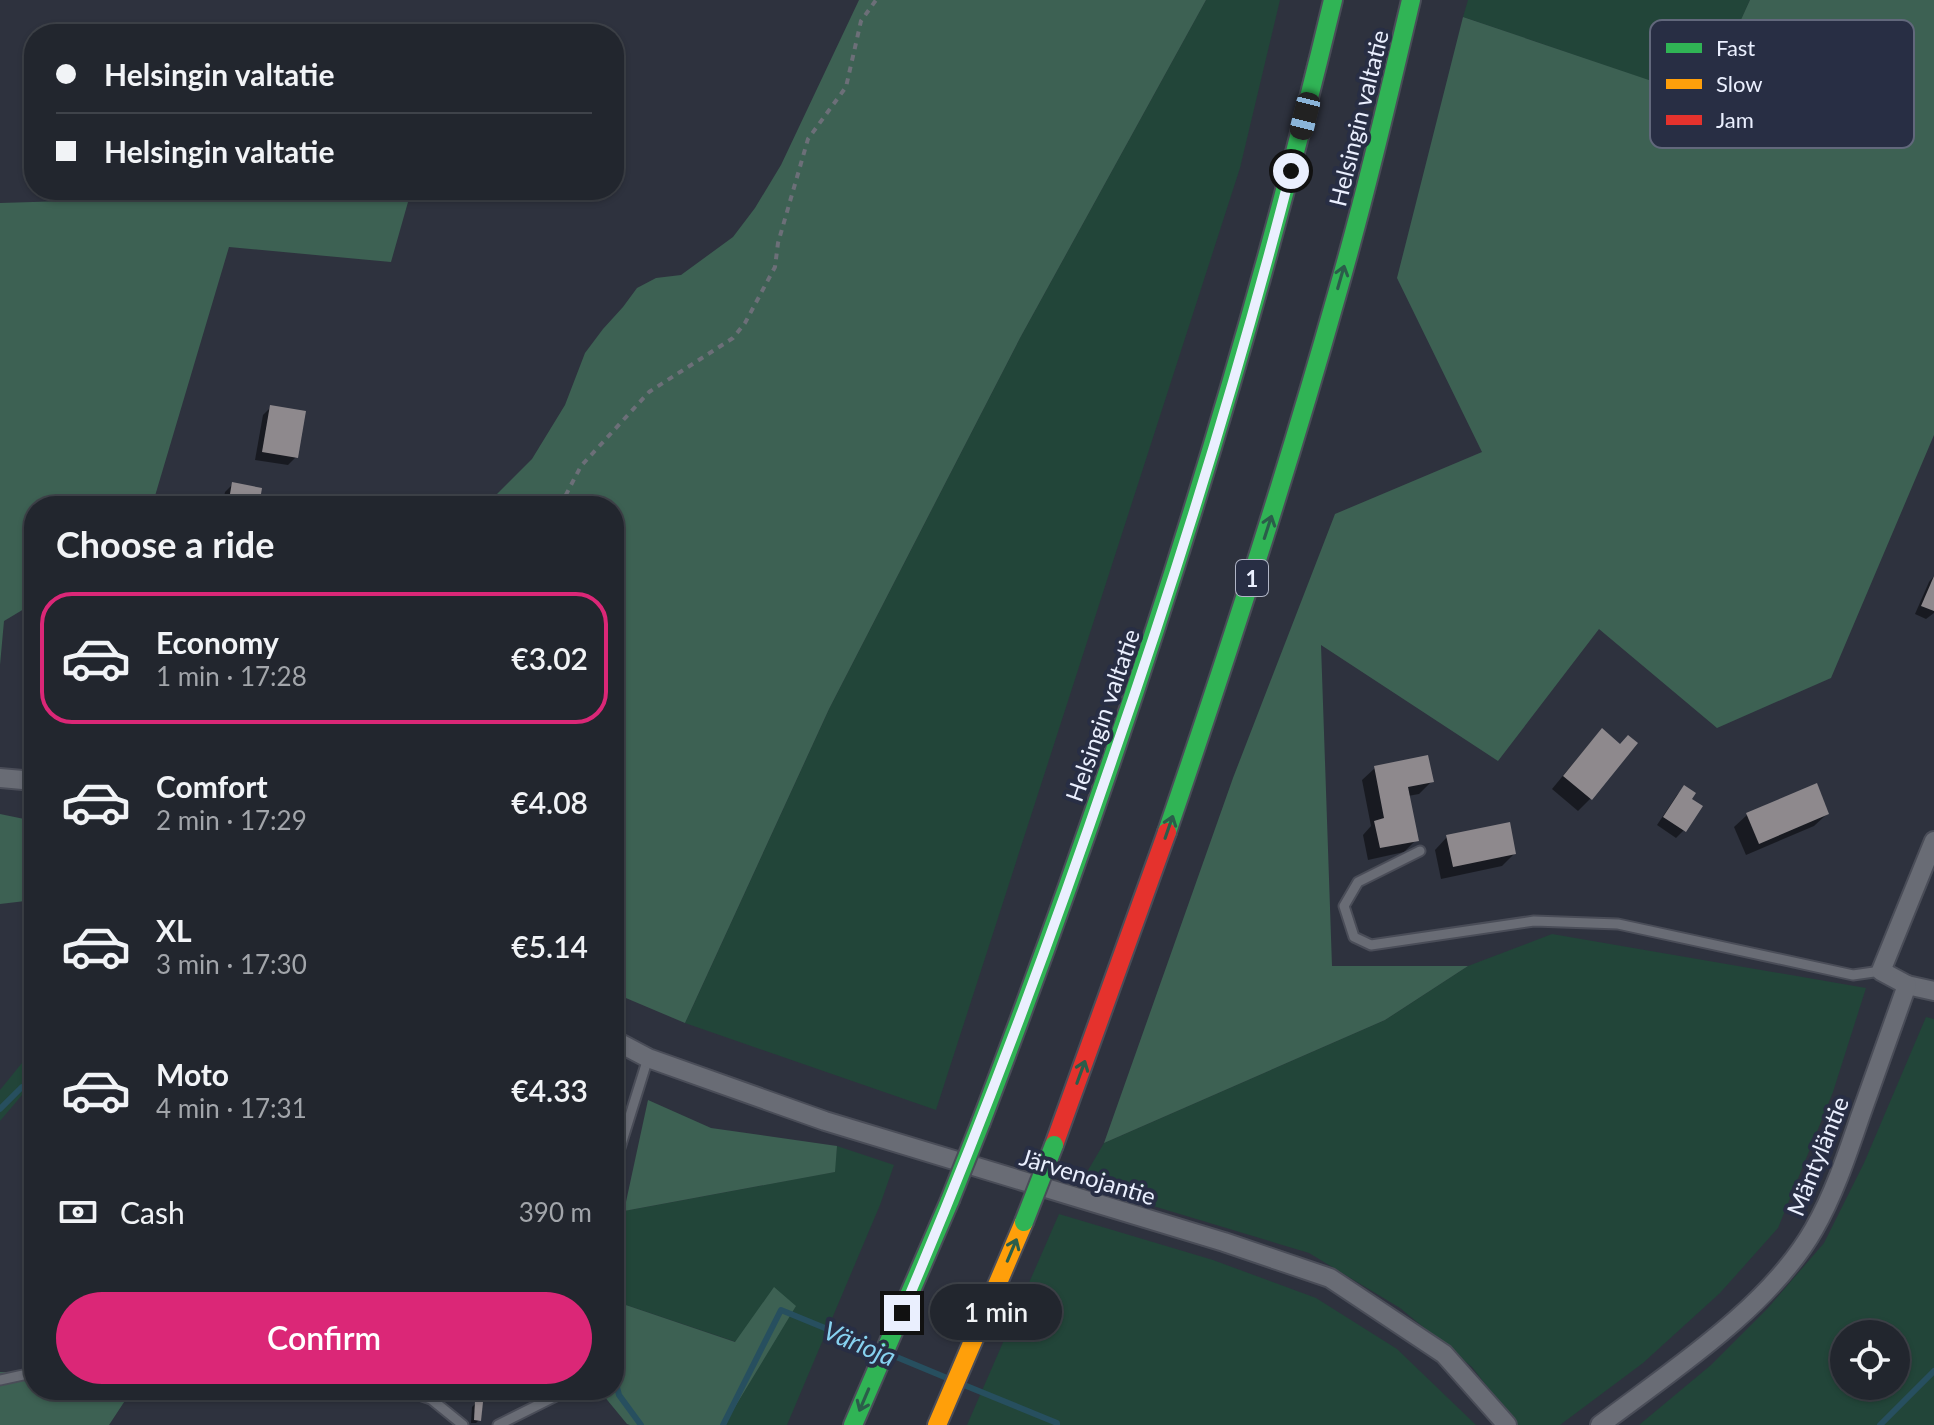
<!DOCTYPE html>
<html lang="en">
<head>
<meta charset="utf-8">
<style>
  :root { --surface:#22262e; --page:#2e323a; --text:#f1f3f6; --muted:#a2a5aa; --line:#3f434a; --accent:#db2777 }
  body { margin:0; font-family:Lato,sans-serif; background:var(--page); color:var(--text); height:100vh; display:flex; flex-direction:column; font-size:30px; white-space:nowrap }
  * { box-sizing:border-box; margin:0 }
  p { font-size:26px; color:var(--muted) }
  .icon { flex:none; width:44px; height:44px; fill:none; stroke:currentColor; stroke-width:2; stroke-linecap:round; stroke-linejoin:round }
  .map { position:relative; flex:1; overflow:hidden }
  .panel { position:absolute; left:24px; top:496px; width:600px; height:904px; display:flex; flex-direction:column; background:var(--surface); border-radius:32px; box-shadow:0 2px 6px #0004,0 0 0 2px var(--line) }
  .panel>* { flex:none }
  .top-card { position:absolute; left:24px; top:24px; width:600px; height:176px; border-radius:32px; box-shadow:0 2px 6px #0004,0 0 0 2px var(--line); display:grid; align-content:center; height:176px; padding:0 32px; background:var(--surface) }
  .fabs { position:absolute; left:1830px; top:1320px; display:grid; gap:16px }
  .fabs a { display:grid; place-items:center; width:80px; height:80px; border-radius:50%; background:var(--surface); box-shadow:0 2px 6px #0004,0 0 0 2px var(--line); font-size:40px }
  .end { position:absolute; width:36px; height:36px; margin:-18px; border:10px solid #eaeffe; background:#111; box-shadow:0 0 0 4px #111 }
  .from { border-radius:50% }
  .bubble { position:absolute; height:56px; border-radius:28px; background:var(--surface); box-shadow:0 2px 6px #0004,0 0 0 2px var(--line); font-size:26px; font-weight:600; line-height:56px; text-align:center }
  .car { position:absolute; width:24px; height:48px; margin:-24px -12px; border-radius:10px; box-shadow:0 0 6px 2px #0007; background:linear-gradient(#222 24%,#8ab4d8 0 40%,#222 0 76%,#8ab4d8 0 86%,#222 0) }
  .top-card b { display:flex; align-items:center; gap:28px; height:76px; font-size:30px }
  .top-card b+b { border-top:2px solid var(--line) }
  .top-card i { width:20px; height:20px; background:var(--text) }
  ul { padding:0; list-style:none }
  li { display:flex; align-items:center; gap:24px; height:132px; margin:0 16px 12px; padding:0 16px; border:4px solid transparent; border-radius:32px }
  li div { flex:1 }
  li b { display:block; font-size:30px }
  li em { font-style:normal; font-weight:600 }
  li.selected { border-color:var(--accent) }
  li>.icon { width:72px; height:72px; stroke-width:1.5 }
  h2 { padding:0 32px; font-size:36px; line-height:96px }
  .pay { display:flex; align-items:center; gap:20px; height:88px; padding:0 32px; font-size:30px }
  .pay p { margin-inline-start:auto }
  .button { display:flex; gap:16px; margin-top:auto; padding:16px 32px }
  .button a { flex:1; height:92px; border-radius:48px; background:var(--accent); color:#fff; font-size:32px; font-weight:600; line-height:92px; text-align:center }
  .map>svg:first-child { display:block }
  .green { fill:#224539; fill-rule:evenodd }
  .forest { fill:#3d6153 }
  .shadow { fill:#0007 }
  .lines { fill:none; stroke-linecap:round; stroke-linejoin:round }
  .stream { stroke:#274f5f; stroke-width:6 }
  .building { fill:#8e898d }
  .lane-casing { stroke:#4a4d58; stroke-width:13 }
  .street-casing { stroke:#4a4d58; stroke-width:22 }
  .fast-casing { stroke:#4a4d58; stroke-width:22 }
  .slow-casing { stroke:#4a4d58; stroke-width:22 }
  .jam-casing { stroke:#4a4d58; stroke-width:22 }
  .path { stroke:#6c6f78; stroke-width:4; stroke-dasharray:6 6; stroke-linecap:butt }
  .lane { stroke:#696c75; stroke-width:9 }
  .street { stroke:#696c75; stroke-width:18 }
  .fast { stroke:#30b455; stroke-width:18 }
  .slow { stroke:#ff9f0a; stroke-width:18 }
  .jam { stroke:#e5322d; stroke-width:18 }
  .fast-bridge-casing { stroke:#4a4d58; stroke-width:22; stroke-linecap:butt }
  .fast-bridge { stroke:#30b455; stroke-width:18 }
  .oneway { stroke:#2b5d4a }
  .route { stroke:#eaeffe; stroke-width:10 }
  .labels { text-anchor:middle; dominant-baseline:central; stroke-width:8; stroke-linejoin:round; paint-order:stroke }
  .shield { fill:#282e44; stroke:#b0b5c6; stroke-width:2 }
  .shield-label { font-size:22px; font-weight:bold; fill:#eaeffe }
  .street-label { font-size:24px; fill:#eaeffe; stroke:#282e44 }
  .water-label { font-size:26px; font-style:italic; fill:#87d2f0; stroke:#282e44 }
  .key { fill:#282e44; stroke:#62687c; stroke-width:2 }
  .key-label { font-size:22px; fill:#eaeffe }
</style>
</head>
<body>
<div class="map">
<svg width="1934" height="1425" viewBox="0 0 1934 1425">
  <rect width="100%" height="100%" fill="#2e323e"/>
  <g class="green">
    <polygon points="1206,0 1280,0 1240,168 936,1110 685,1023 829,709 1020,338"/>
    <polygon points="1468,0 1750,0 1706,100 1463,17"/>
    <polygon points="1552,934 1866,988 1833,1092 1778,1228 1720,1293 1643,1363 1560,1425 1517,1425 1472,1367 1400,1308 1309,1253 1080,1184 1104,1143 1385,1020 1468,966"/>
    <path d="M 1926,1017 L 1934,1019 L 1934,1425 L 1639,1425 L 1711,1365 L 1767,1309 L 1824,1243 L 1864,1163 ZM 1844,1334 L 1896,1334 L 1896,1386 L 1844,1386 Z"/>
    <polygon points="26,1058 34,1058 34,1095 22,1095 0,1121 0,1090"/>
    <polygon points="837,1146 894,1165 880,1205 787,1425 724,1425 795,1307 774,1288 736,1342 614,1301 614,1246 624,1211 834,1172"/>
    <polygon points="1059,1214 1213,1260 1316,1298 1397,1349 1476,1425 967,1425"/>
  </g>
  <g class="forest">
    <polygon points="859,0 1206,0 1020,338 829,709 685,1023 614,993 614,506 485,506 532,459 565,405 585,353 603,329 623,307 637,288 656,278 681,275 733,237 755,208 781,165"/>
    <polygon points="1750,0 1934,0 1934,435 1831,678 1717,728 1599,629 1498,761 1321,645 1332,966 1468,966 1385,1020 1104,1143 1233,778 1335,514 1482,452 1397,278 1463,17 1705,99"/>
    <polygon points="359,192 408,202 391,262 229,247 152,506 34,506 34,603 4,621 0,665 0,203"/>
    <polygon points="0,814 34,821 34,900 0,904"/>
    <polygon points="648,1100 711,1128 837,1146 835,1172 624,1211"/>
    <polygon points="774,1287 796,1306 724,1425 630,1425 627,1424 599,1390 614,1390 614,1301 735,1342"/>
    <polygon points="0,1372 34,1372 34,1390 132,1390 109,1425 0,1425"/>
  </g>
  <g class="shadow">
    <polygon points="271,407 296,457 288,465 255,460 263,415"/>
    <polygon points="233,484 257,506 222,506 225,492"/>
    <polygon points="1934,576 1934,613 1926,619 1915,614 1929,582"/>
    <polygon points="34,670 34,707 25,706 27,678"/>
    <polygon points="1602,731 1590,799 1578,811 1552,789 1590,743"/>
    <polygon points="1375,768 1432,781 1419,794 1408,796 1416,840 1404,852 1368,860 1363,835 1371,826 1362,780"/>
    <polygon points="1685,787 1689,800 1684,830 1676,838 1657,825 1677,795"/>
    <polygon points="1827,814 1814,826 1746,855 1734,827 1747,815"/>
    <polygon points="1447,837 1514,854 1502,866 1441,879 1435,850"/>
    <polygon points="476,1403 479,1420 476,1423 471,1423 472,1407"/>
  </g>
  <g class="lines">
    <g class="stream">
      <polyline points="0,1109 22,1087 34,1087"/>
      <polyline points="894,1356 947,1378"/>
      <polyline points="614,1376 619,1395 641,1425"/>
      <polyline points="964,1385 1057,1423 1057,1425"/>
      <polyline points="723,1425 781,1310 876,1349"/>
      <polyline points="1880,1425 1934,1371"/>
    </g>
  </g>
  <g class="building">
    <polygon points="270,405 306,411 298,458 262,452"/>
    <polygon points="232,482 262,488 259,506 228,506"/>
    <polygon points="1934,576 1934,611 1921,606"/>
    <polygon points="1602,728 1620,744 1628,735 1638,743 1592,800 1563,776"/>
    <polygon points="1428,755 1434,782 1408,787 1419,841 1380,848 1374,821 1384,818 1374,766"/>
    <polygon points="1817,783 1829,814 1759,844 1746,813"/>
    <polygon points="1684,785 1696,793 1692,799 1703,806 1686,832 1663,817"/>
    <polygon points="1510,822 1516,854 1453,867 1446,835"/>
    <polygon points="475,1401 483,1402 481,1421 474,1420"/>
  </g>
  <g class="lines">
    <defs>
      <g id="lane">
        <polyline points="1420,851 1358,882 1344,906 1354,937 1371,945 1534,921 1618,924 1853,975 1881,971"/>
        <polyline points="614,1167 648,1058"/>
        <polyline points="0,1380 23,1375 34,1375"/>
        <polyline points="405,1390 431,1399 463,1425"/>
        <polyline points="498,1425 556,1396 558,1390"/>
      </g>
      <g id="street">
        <polyline points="0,778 34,781"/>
        <polyline points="1907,985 1934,991"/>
        <polyline points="614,1040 648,1058 825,1121 1224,1242 1330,1278 1444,1354 1507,1425"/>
        <path d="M 1600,1425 C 1671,1371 1769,1308 1814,1229 C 1834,1194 1847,1155 1860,1117 C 1876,1073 1891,1029 1907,985 L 1881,971 L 1934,841"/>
      </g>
      <g id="fast">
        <path d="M 1167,832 C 1228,654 1286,475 1337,294 C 1365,197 1388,98 1411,0"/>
        <path d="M 981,1122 C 1121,755 1242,382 1333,0"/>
        <polyline points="853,1425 950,1200"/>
      </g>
      <polyline id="slow" points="937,1425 1024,1222"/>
      <polyline id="jam" points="1054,1145 1167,832"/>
    </defs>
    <use href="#lane" class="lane-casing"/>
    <use href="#street" class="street-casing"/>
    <use href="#fast" class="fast-casing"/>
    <use href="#slow" class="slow-casing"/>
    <use href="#jam" class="jam-casing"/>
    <polyline class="path" points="560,506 581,466 649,392 733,338 745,323 775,267 778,243 808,139 846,87 861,21 876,0"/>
    <use href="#lane" class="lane"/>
    <use href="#street" class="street"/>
    <use href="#fast" class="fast"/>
    <use href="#slow" class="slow"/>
    <use href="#jam" class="jam"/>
    <defs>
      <g id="fast-bridge">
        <polyline points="950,1200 981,1122"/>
        <polyline points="1024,1222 1054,1145"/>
      </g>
    </defs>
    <use href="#fast-bridge" class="fast-bridge-casing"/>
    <use href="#fast-bridge" class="fast-bridge"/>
  </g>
  <defs><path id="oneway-shaft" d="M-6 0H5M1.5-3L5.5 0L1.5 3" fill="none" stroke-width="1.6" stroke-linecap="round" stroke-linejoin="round" transform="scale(2)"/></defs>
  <g class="oneway">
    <use href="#oneway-shaft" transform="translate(1341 277) rotate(-74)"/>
    <use href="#oneway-shaft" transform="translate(1268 527) rotate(-72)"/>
    <use href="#oneway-shaft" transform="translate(1169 827) rotate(-71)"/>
    <use href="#oneway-shaft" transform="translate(1081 1072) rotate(-70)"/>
    <use href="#oneway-shaft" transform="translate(1012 1250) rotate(-67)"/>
    <use href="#oneway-shaft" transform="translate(864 1400) rotate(113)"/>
  </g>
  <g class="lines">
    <path class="route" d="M 902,1313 C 980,1130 1049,945 1113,757 C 1180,564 1240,369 1291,171"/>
  </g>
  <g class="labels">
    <rect class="shield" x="1236" y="560" width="32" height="36" rx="6"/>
    <g class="shield-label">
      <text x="1252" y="578">1</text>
    </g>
    <g class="street-label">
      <text transform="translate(1358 118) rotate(-76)">Helsingin valtatie</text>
      <text transform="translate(1102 715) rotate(-71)">Helsingin valtatie</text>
      <text transform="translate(1817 1156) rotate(-68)">Mäntyläntie</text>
      <text transform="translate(1088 1176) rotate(17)">Järvenojantie</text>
    </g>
    <g class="water-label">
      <text transform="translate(860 1343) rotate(23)">Värioja</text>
    </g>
  </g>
  <rect x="1650" y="20" width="264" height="128" rx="12" class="key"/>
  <rect x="1666" y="43" width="36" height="10" fill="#30b455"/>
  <rect x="1666" y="79" width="36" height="10" fill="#ff9f0a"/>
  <rect x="1666" y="115" width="36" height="10" fill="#e5322d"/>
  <g class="key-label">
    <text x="1716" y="56">Fast</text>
    <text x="1716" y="92">Slow</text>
    <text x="1716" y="128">Jam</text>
  </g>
</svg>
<div class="fabs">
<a><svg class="icon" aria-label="locate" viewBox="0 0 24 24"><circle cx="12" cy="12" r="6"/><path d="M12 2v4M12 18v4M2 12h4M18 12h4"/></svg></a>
</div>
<i class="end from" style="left:1291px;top:171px"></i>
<i class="end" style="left:902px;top:1313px"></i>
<div class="bubble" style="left:930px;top:1284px;width:132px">1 min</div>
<i class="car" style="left:1305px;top:116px;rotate:194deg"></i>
<div class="top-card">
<b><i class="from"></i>Helsingin valtatie</b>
<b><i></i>Helsingin valtatie</b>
</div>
<section class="panel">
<h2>Choose a ride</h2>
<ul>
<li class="selected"><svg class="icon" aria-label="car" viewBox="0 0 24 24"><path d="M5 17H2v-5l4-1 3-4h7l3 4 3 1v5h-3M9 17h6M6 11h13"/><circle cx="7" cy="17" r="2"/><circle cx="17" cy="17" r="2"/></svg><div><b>Economy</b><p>1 min · 17:28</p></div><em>€3.02</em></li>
<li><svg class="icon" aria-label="car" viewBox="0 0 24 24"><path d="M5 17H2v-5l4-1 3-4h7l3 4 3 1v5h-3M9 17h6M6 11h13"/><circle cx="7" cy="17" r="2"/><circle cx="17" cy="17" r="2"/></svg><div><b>Comfort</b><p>2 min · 17:29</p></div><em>€4.08</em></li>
<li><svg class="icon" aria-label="car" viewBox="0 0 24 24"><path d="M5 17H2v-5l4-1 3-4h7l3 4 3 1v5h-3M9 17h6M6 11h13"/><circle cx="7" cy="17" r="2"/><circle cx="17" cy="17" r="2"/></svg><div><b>XL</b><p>3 min · 17:30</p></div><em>€5.14</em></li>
<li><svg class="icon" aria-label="car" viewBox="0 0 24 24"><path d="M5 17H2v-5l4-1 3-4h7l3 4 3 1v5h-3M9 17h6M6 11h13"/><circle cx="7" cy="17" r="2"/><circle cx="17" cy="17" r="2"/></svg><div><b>Moto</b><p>4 min · 17:31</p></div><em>€4.33</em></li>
</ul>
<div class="pay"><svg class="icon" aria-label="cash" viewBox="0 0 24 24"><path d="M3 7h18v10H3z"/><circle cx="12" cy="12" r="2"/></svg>Cash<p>390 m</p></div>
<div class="button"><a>Confirm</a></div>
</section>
</div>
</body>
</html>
